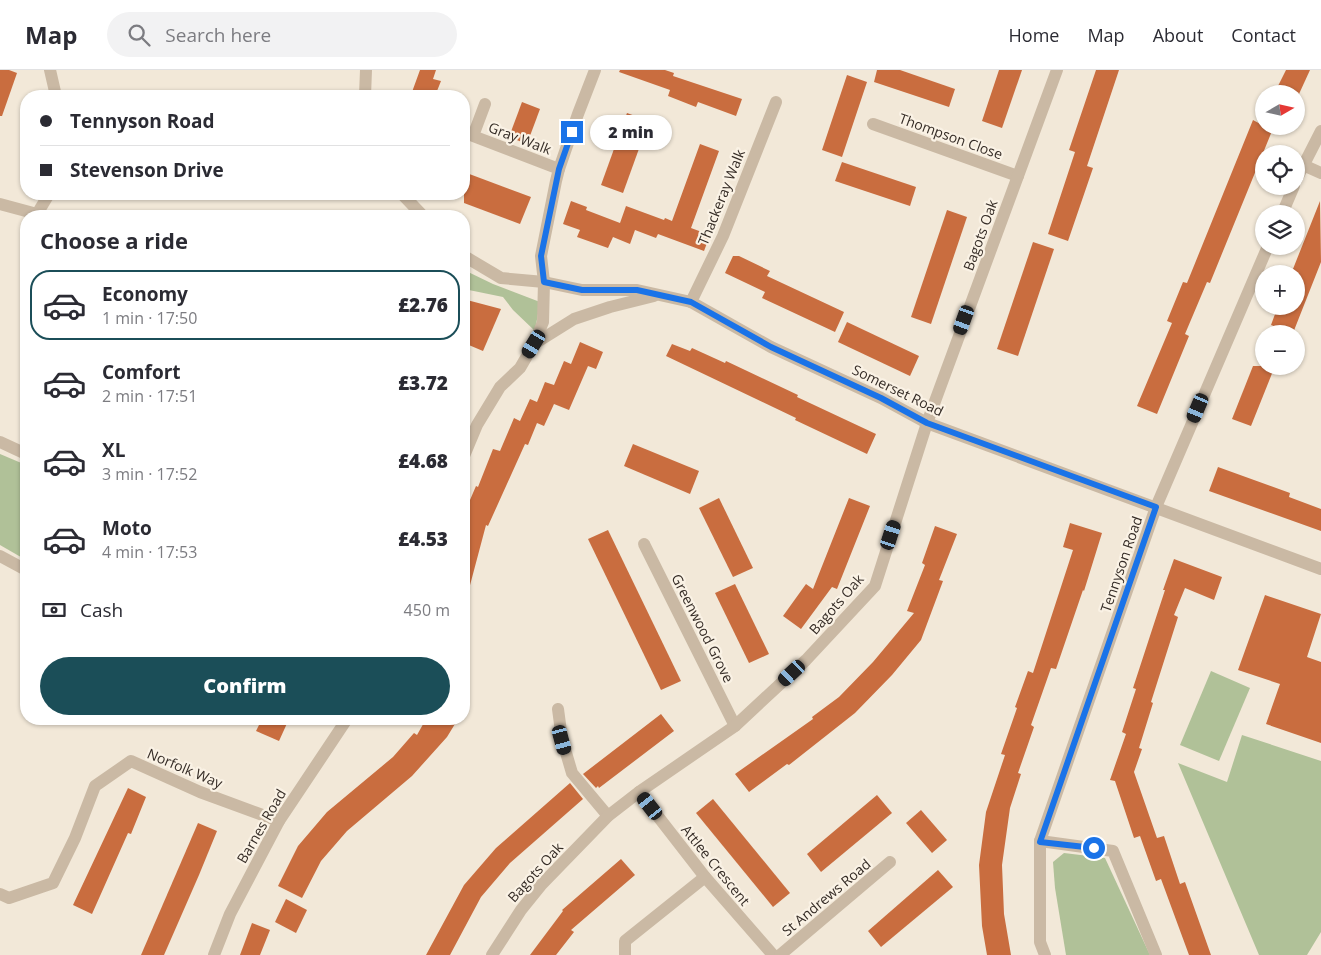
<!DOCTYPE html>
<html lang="en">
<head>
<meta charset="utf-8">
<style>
  :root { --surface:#fff; --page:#f2f2f3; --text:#2b2b33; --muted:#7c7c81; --line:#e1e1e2; --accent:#1b4e58 }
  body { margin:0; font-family:"Open Sans",sans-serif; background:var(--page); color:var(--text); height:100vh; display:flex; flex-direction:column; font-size:19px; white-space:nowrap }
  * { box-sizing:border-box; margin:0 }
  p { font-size:16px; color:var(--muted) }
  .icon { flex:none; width:28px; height:28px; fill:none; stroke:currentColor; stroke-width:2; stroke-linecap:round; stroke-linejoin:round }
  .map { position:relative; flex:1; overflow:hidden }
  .sheet { position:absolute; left:20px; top:140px; width:450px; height:515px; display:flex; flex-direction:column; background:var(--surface); border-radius:20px; box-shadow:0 1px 4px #0004 }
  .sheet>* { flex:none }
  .hud { position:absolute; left:20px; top:20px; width:450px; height:110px; border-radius:20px; box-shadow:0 1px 4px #0004; display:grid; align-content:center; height:110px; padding:0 20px; background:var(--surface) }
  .needle { width:32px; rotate:81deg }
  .controls { position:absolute; left:1255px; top:15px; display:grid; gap:10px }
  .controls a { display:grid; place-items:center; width:50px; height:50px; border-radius:50%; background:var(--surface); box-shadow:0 1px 4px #0004; font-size:25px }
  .end { position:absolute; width:22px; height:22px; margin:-11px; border:6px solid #1a73e8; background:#fff; box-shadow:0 0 0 2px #fff }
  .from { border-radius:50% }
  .bubble { position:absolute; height:35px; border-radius:18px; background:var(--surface); box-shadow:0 1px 4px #0004; font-size:16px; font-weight:800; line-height:35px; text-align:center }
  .car { position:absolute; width:15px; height:30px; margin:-15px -8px; border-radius:6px; box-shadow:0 0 4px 1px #0007; background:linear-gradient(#222 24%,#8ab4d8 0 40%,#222 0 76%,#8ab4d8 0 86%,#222 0) }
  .hud b { display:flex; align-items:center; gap:18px; height:48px; font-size:19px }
  .hud b+b { border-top:1px solid var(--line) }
  .hud i { width:12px; height:12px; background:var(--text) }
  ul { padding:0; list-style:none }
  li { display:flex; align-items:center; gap:15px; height:70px; margin:0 10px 8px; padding:0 10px; border:2px solid transparent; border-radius:20px }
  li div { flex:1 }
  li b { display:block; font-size:19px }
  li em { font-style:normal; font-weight:800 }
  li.current { border-color:var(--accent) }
  li>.icon { width:45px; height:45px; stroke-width:1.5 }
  h2 { padding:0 20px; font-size:22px; line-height:60px }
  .pay { display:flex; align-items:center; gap:12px; height:55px; padding:0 20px; font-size:19px }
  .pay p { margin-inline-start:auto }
  .button { display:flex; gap:10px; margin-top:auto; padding:10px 20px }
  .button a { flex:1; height:58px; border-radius:30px; background:var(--accent); color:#fff; font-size:20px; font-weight:800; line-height:58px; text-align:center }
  header { display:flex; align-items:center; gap:30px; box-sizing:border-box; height:70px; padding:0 25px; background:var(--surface); border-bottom:1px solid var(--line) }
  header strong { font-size:24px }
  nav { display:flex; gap:28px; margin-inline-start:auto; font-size:18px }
  .search { width:350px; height:45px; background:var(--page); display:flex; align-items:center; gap:12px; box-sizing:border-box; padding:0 18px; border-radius:28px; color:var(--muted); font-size:19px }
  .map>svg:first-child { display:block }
  .green { fill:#b0c198 }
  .building { fill:#c96d3f }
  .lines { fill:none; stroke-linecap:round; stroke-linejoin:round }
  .minor { stroke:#cab9a4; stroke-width:12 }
  .route { stroke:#1a73e8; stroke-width:6 }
  .labels { text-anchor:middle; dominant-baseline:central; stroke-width:4.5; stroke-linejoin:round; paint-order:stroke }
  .street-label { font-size:14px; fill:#352c26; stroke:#faf2e5 }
</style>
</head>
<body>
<header>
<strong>Map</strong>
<div class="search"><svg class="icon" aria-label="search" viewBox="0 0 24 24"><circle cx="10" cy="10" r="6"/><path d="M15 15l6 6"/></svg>Search here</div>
<nav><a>Home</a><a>Map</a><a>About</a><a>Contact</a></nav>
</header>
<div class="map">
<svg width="1321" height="885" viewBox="0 0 1321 885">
  <rect width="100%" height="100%" fill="#f2e8d8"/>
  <g class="green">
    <polygon points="464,200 493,214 540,232 535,261 513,240 503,227 464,219"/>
    <polygon points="0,384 26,395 26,490 0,475"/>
    <polygon points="1211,601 1250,618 1219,691 1180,675"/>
    <polygon points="1242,665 1321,691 1321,862 1307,885 1259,885 1178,693 1227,712"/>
    <polygon points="1064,783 1105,788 1150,885 1066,885 1055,818 1053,792"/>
  </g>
  <g class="building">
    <polygon points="0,0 9,0 17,3 2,46 0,46"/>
    <polygon points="420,0 436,0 433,9 441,11 435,26 424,26 412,22"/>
    <polygon points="620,0 665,0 674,3 673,6 742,29 736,46 698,32 696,37 668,26 670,20 619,2"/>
    <polygon points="877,0 900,0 955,19 949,37 874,12"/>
    <polygon points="999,0 1022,0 1002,58 982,51"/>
    <polygon points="1096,0 1119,0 1087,96 1093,98 1068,171 1048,164 1075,82 1069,80"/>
    <polygon points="1286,0 1310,0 1299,24 1274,24"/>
    <polygon points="847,5 867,12 842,87 822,80"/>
    <polygon points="522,32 540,39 527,74 509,67"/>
    <polygon points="627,43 649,51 623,123 601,115"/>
    <polygon points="1253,50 1264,56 1274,56 1210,213 1207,212 1185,264 1189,266 1157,344 1137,336 1172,253 1167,251 1183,212 1187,213"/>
    <polygon points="700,74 719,81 691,158 710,165 704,181 658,164 656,168 635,160 630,174 613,167 608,178 577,167 580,160 563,154 571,131 587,137 586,140 620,153 626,136 664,150 665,148 672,151"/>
    <polygon points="842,92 916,117 910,136 835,111"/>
    <polygon points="464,102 531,127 520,154 464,133"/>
    <polygon points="1320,131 1321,192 1293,263 1271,255 1278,236 1296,236 1296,204 1291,204"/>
    <polygon points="947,140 967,147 931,254 911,247"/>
    <polygon points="1033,172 1054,179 1018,286 997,279"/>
    <polygon points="733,186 739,186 770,201 767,206 844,242 835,262 762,228 765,222 725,203"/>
    <polygon points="467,230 501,239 483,281 464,273 464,238"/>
    <polygon points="847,252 919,286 910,306 838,272"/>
    <polygon points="580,272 603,282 596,299 588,296 569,340 554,334 544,356 537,353 528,375 525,374 488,456 486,455 469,519 464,518 464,444 476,416 478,417 493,379 500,381 514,348 520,351 530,329 537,332 545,312 554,315 564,291 571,294"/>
    <polygon points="672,274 690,281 692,278 725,293 726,291 798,325 797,327 876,364 867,384 795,350 796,348 666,286"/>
    <polygon points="1253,296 1275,296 1251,356 1232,349"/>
    <polygon points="633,374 699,401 690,424 624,396"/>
    <polygon points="1218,397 1290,423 1289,427 1321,439 1321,461 1209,421"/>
    <polygon points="719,428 753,498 733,507 699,438"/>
    <polygon points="849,428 870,436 837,519 832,517 801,559 783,546 806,514 813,519"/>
    <polygon points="1070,453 1102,463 1084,521 1083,520 1056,599 1051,598 1031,655 1034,657 1018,703 1021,704 1010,738 1002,795 1004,844 1011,885 987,885 982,856 979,795 986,742 1005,685 1001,684 1017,638 1015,637 1028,601 1033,603 1073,480 1063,477"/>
    <polygon points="935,456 957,464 939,510 943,511 921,570 892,605 855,643 789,695 787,694 749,722 735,704 813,649 812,647 839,627 873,592 914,543 907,541 925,495 922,493"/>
    <polygon points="608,460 681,611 661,620 588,469"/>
    <polygon points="1174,489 1222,507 1214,530 1185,518 1174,545 1178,547 1151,632 1153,633 1139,678 1142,679 1134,702 1157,768 1164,766 1180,814 1185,812 1211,885 1189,885 1161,809 1156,811 1140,766 1134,768 1115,711 1110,710 1126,664 1122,662 1136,619 1133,618 1165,520 1163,520"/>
    <polygon points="735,514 769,584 749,593 715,523"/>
    <polygon points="1265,525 1321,544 1307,587 1321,592 1321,673 1266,654 1280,614 1238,600"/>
    <polygon points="661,644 674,661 599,718 598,716 596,718 583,704"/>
    <polygon points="262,649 289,649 279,671 256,661"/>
    <polygon points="426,649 458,649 447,667 412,706 347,761 321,791 302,828 278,816 298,776 327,742 393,687 414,663 417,665"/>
    <polygon points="570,713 583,729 510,793 481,827 450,885 426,885 464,815 496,778"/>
    <polygon points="128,718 146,727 131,764 128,763 92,844 73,835"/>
    <polygon points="877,725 892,743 821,802 807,784"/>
    <polygon points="713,729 790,823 773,837 696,743"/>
    <polygon points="921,740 947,770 932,783 906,753"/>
    <polygon points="198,753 217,761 199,805 164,885 141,885"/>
    <polygon points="621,789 635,805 571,860 574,862 556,885 530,885 563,841 562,840"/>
    <polygon points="938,800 953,817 881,877 868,861"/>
    <polygon points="286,829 307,840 296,863 275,852"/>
    <polygon points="252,853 270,860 260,885 240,885"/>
  </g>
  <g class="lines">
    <g class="minor">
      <polyline points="50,0 56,26"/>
      <polyline points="365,26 366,0"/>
      <polyline points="485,34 473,66 559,99"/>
      <polyline points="873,54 1018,106"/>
      <polyline points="1303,95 1321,103"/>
      <polyline points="1296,110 1321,61"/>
      <polyline points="402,124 423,146"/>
      <polyline points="0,134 37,144 41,146"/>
      <polyline points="37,144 49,124"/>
      <polyline points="1282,144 1294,116"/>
      <polyline points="464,186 501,208 544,212 582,220 637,220 691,232 771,277 881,328 927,353 1321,499"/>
      <polyline points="691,232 723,166 776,32"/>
      <polyline points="534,274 574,249 610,237 654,226"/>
      <polyline points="0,372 26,384"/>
      <polyline points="464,386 477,355 500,317 520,298 534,274 543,252 544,212 541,186 556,111 559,99 578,44 595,0"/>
      <polyline points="644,474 735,656"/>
      <polyline points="0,486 26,500"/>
      <polyline points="558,639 562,669 572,703 608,746"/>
      <polyline points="639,722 705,807 773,885"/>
      <polyline points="1040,771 1113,781 1156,885"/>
      <polyline points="0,824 9,828 53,813 75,768 95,716 131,691 200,722 279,751"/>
      <polyline points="214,885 230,844 279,751 347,649"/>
      <polyline points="492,885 521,840 542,814 608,746 639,722 735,656 806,590 875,516 927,353 1057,0"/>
      <polyline points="625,885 625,871 705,807"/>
      <polyline points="780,885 890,792"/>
      <polyline points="1045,885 1040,872 1040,771 1156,437 1268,176"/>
    </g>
  </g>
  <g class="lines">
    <polyline class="route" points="572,62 559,99 541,186 544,212 582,220 637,220 691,232 771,277 881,328 927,353 1156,437 1040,772 1094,778"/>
  </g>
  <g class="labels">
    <g class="street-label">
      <text transform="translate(951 66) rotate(20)">Thompson Close</text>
      <text transform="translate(520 68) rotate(21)">Gray Walk</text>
      <text transform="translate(721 127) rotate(-68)">Thackeray Walk</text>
      <text transform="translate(980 165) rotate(-70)">Bagots Oak</text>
      <text transform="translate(898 320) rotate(26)">Somerset Road</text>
      <text transform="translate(1121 494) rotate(-71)">Tennyson Road</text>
      <text transform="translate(836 534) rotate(-49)">Bagots Oak</text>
      <text transform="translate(703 558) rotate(63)">Greenwood Grove</text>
      <text transform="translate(185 698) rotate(23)">Norfolk Way</text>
      <text transform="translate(261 756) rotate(-60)">Barnes Road</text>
      <text transform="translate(716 795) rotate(51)">Attlee Crescent</text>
      <text transform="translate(535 802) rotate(-48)">Bagots Oak</text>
      <text transform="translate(826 827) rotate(-40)">St Andrews Road</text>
    </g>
  </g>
</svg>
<div class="controls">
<a><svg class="needle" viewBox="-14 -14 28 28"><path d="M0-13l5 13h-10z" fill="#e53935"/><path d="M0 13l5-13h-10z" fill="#7c7c81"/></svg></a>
<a><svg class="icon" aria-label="locate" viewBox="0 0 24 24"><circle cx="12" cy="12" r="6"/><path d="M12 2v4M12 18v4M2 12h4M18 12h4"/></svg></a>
<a><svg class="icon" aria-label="layers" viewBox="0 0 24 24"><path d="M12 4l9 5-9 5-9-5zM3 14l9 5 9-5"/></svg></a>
<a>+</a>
<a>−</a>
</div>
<i class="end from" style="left:1094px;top:778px"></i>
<i class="end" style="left:572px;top:62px"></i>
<div class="bubble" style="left:590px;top:45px;width:82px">2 min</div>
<i class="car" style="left:964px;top:250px;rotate:200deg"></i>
<i class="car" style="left:534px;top:274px;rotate:211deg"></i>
<i class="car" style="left:1198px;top:338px;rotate:203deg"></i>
<i class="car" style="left:891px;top:465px;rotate:18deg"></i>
<i class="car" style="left:792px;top:603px;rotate:227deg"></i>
<i class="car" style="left:562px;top:670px;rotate:165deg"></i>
<i class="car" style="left:650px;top:736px;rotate:322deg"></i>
<div class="hud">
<b><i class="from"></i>Tennyson Road</b>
<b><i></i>Stevenson Drive</b>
</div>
<section class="sheet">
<h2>Choose a ride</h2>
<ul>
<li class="current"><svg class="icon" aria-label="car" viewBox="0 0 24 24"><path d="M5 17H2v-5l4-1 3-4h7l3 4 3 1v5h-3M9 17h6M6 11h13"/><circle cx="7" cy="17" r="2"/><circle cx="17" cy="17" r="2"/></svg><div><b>Economy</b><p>1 min · 17:50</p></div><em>£2.76</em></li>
<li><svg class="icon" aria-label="car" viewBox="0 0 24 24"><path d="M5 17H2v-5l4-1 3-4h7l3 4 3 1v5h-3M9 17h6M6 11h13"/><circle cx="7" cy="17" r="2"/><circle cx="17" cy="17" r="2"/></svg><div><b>Comfort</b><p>2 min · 17:51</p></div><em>£3.72</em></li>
<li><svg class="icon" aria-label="car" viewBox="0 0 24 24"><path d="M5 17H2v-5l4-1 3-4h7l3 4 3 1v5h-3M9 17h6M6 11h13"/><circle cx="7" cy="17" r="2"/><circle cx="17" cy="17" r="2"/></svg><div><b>XL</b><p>3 min · 17:52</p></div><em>£4.68</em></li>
<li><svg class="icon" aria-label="car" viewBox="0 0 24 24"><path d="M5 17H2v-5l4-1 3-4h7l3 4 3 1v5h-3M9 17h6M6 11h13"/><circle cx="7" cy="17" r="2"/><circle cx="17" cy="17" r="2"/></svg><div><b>Moto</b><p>4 min · 17:53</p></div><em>£4.53</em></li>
</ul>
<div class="pay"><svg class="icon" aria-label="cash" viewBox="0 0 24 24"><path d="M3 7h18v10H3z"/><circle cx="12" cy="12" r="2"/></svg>Cash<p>450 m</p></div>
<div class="button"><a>Confirm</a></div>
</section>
</div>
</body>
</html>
